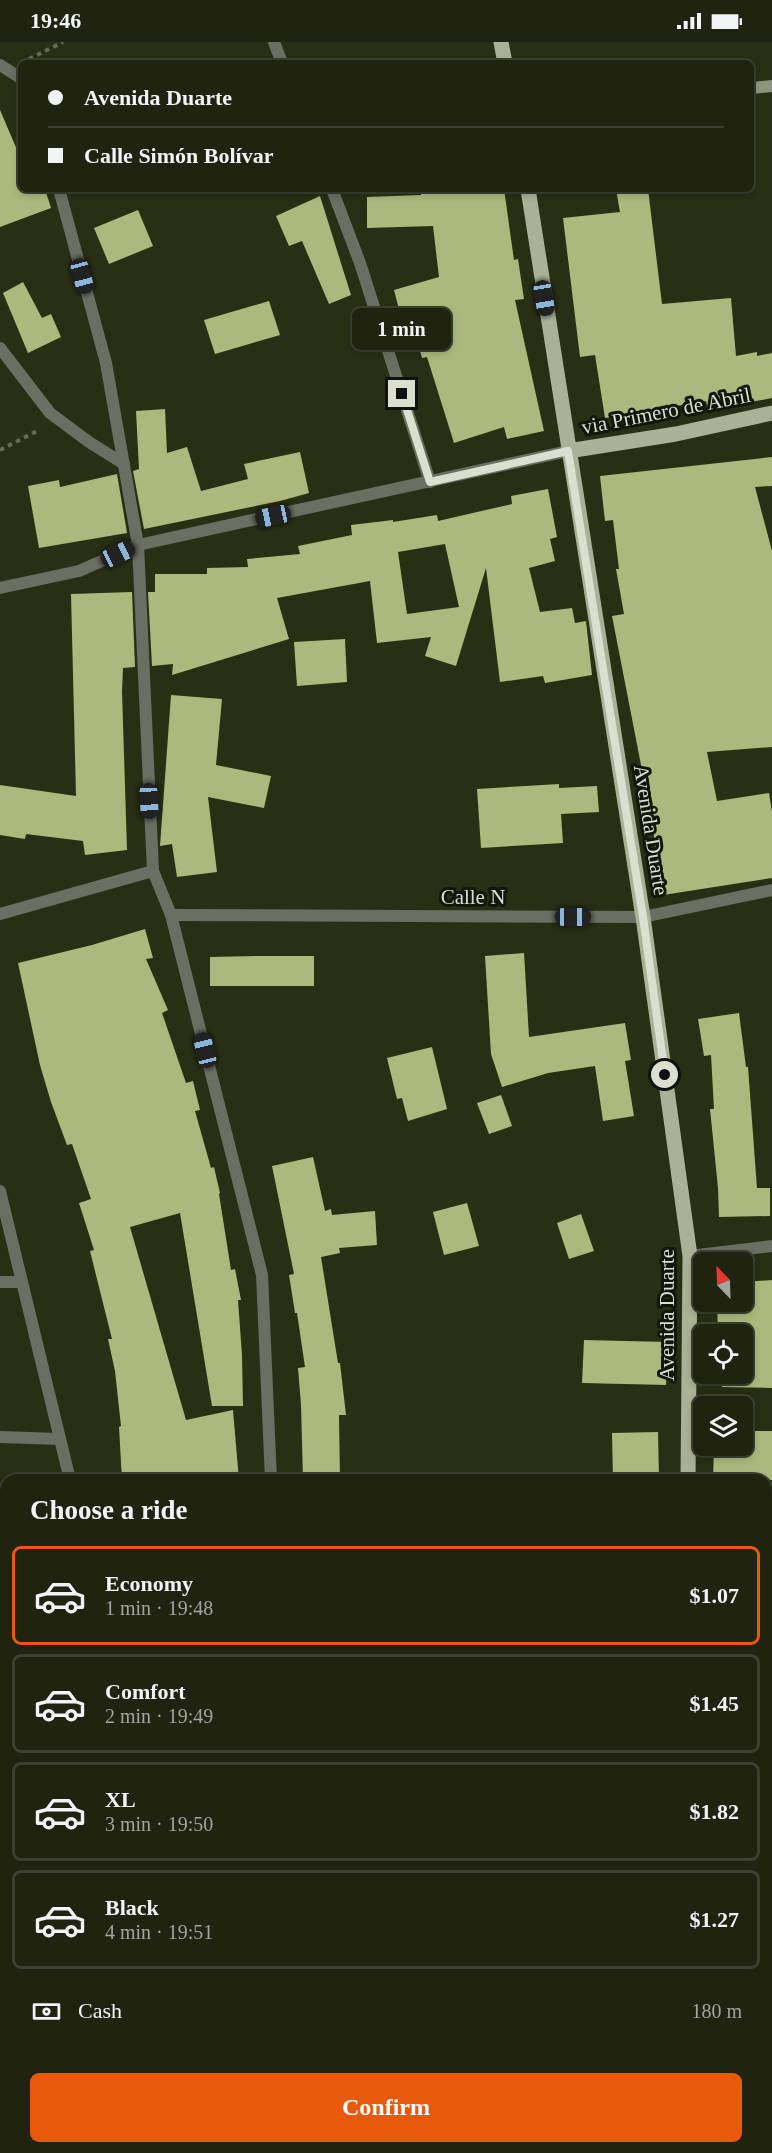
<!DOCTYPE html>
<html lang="en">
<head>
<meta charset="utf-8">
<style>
  :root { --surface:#1f2310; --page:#272b19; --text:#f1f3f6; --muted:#a1a49f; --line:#3c4030; --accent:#ea580c }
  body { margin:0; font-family:Georgia,serif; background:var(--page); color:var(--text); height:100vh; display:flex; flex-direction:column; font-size:22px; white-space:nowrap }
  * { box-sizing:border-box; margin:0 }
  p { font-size:20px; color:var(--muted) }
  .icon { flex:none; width:33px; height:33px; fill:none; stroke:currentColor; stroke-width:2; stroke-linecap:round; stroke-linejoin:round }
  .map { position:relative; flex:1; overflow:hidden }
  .side { position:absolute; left:0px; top:1432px; width:772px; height:680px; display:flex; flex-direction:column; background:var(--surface); border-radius:18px 18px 0 0; box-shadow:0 3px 9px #0003,0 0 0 2px var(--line) }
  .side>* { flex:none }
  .hud { position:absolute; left:18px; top:18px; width:736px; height:132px; border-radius:9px; box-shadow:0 3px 9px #0003,0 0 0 2px var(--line); display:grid; align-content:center; height:132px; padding:0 30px; background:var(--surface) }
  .needle { width:39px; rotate:337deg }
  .buttons { position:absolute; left:693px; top:1210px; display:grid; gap:12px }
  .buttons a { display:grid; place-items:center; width:60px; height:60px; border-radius:9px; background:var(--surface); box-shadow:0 3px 9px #0003,0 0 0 2px var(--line); font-size:30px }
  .end { position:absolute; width:27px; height:27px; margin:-14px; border:8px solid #dbdfcf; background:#111; box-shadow:0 0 0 3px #111 }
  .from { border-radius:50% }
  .bubble { position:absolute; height:42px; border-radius:9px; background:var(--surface); box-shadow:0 3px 9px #0003,0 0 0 2px var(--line); font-size:20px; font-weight:700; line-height:42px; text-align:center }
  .car { position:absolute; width:18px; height:36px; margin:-18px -9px; border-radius:8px; box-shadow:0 0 4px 2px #0007; background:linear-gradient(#222 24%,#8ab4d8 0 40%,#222 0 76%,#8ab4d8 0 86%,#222 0) }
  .hud b { display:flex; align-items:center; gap:21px; height:57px; font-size:22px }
  .hud b+b { border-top:2px solid var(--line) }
  .hud i { width:15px; height:15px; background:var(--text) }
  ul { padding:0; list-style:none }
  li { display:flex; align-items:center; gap:18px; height:99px; margin:0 12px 9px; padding:0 18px; border:3px solid var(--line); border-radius:9px }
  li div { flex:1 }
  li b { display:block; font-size:22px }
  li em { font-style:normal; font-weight:700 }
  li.current { border-color:var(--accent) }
  li>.icon { width:54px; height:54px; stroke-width:1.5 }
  h2 { padding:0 30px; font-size:27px; line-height:72px }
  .pay { display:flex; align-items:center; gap:15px; height:66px; padding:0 30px; font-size:22px }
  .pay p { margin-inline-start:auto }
  .cta { display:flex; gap:12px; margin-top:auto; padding:12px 30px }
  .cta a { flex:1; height:69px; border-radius:9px; background:var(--accent); color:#fff; font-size:24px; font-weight:700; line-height:69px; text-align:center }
  .status { display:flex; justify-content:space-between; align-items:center; height:42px; padding:0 30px; background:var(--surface); direction:ltr }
  .status svg { height:16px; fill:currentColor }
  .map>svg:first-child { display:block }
  .building { fill:#abb97c; fill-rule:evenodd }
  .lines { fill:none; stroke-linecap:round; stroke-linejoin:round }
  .path { stroke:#666b54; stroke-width:4; stroke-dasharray:4.5 4.5; stroke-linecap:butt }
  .street { stroke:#6b6e62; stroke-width:12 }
  .secondary { stroke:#8f9480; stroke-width:12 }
  .primary { stroke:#aab197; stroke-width:15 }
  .route { stroke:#dbdfcf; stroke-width:8 }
  .labels { text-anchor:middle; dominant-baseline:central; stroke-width:6; stroke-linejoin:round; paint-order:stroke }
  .street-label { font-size:21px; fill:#dbdfcf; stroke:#13160a }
</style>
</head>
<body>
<div class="status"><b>19:46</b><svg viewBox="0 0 49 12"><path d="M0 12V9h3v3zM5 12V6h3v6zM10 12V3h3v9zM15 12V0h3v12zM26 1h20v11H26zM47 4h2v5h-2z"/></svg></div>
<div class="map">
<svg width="772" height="2111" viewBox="0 0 772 2111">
  <rect width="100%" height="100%" fill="#292f15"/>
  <g class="building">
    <polygon points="0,68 21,117 21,147 45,147 51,166 0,185"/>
    <polygon points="420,147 504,147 514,218 518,217 524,257 515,258 544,389 507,397 504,385 454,401 427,315 422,316 412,280 403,283 394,248 439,235 433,184 367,186 367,155 421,153"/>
    <polygon points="616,147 648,147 662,262 731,256 736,314 757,310 757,314 772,311 772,356 708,368 706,359 605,376 595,313 580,315 563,176 620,170"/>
    <polygon points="320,154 351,253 329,262 302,199 289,204 276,174"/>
    <polygon points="138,168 153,204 109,222 94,186"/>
    <polygon points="23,240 42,276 51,272 61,295 28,311 3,251"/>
    <polygon points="269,259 280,293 215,312 204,278"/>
    <polygon points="165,367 167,411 187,405 201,449 248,437 244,422 300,410 309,451 280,459 144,487 133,429 139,427 136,369"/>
    <polygon points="772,415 772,444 755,445 772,509 772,705 707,710 717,759 769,751 772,770 772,836 663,853 650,769 612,574 624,572 616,527 619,527 613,478 605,479 600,434"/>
    <polygon points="117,432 127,491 39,506 28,444 59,438 60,445"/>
    <path d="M 548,447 L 557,495 L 550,497 L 555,519 L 529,526 L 540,570 L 572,566 L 575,581 L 586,579 L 592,633 L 545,641 L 543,634 L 500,640 L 486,526 L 456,624 L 425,614 L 431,595 L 377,601 L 370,539 L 277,556 L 289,597 L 172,633 L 173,622 L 152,624 L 148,550 L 155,550 L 155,532 L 207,532 L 207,526 L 248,525 L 247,517 L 300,512 L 298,504 L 352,493 L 351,483 L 393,478 L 393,480 L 437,473 L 438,479 L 512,462 L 511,454 ZM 445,502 L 459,565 L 407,572 L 398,510 Z"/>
    <polygon points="132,550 135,625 123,626 122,649 127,808 85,813 83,799 26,792 25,797 0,793 0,743 76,754 71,552"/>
    <polygon points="345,597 347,640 297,644 294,600"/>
    <polygon points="171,653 222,657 216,723 271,734 264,766 208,755 217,830 177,835 172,802 160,804"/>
    <polygon points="559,742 559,746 597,744 599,770 561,772 563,801 481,806 477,747"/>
    <polygon points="145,887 153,916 146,917 168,968 162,971 186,1041 193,1039 200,1068 195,1069 211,1126 214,1125 220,1151 219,1152 231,1228 235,1227 241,1258 238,1258 242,1313 243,1364 212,1364 180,1171 130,1185 186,1378 233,1368 239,1438 122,1438 119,1385 121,1384 115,1329 108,1297 112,1297 90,1209 94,1208 79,1161 91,1157 72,1102 67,1103 51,1060 40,1023 18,921 92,903"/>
    <polygon points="524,911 529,995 625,981 631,1018 625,1019 634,1074 603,1079 595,1024 548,1031 502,1045 491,1012 485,914"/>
    <polygon points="258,914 314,914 314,944 210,944 210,915"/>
    <polygon points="739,971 746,1025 748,1025 757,1146 770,1146 770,1174 719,1175 718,1146 710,1067 714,1067 711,1013 704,1014 698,977"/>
    <polygon points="432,1005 447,1067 408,1079 402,1056 397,1057 387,1016"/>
    <polygon points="501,1053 512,1084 489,1092 477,1061"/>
    <polygon points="313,1115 325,1169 331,1167 332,1173 375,1169 377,1203 339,1206 340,1211 321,1215 338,1321 340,1321 346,1373 339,1373 340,1438 303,1438 301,1363 298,1326 305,1325 297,1271 295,1271 289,1233 294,1232 272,1124"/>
    <polygon points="467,1161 479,1204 444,1213 433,1170"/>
    <polygon points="581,1172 594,1209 569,1217 557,1181"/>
    <polygon points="772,1238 772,1346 722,1345 722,1332 719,1332 742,1332 742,1293 718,1293 717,1260 742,1260 742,1240"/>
    <polygon points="584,1298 668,1300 666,1343 582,1341"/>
    <polygon points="742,1389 772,1389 772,1438 713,1438 714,1404 742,1404"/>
    <polygon points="658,1390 659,1438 613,1438 612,1391"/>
  </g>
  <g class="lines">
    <g class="path">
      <polyline points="29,17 63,0"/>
      <polyline points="0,408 37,389"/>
    </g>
    <g class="street">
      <polyline points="274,0 282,21"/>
      <polyline points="0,23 19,35 21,38"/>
      <polyline points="59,147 106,321 138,503 153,829 171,873 262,1233 271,1438"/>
      <polyline points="332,147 360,221 430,440"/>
      <polyline points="0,306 50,371 89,400 124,422"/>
      <polyline points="0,546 79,529 138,503 568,409"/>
      <polyline points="0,872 153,829"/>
      <polyline points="171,873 643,875 772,848"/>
      <polyline points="0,1149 70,1438"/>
      <polyline points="690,1214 772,1204"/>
      <polyline points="0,1240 22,1240"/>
      <polyline points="0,1395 60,1397"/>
      <polyline points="766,1498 772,1499"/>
      <polyline points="0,1907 6,1912"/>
      <polyline points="0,2012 6,2004"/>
      <polyline points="374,2106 375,2111"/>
    </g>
    <g class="secondary">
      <polyline points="752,46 772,44"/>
      <polyline points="0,1580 6,1580"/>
    </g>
    <g class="primary">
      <polyline points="501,0 505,21"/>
      <polyline points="528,147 643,875 690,1214 688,1438"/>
      <polyline points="568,409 676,392 772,371"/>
      <polyline points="725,2106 726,2111"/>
    </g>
  </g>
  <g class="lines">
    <polyline class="route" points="402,352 430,440 568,409 643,875 665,1033"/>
  </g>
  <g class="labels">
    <g class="street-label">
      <text transform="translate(666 369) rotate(-11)">via Primero de Abril</text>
      <text transform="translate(651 788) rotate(81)">Avenida Duarte</text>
      <text x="473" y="855">Calle N</text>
      <text transform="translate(667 1273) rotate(-90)">Avenida Duarte</text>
    </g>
  </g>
</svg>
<div class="buttons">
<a><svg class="needle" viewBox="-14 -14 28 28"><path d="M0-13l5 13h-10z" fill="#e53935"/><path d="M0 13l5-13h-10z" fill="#a1a49f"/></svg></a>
<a><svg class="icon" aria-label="locate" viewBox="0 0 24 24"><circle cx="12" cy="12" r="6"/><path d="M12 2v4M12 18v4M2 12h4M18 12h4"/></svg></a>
<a><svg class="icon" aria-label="layers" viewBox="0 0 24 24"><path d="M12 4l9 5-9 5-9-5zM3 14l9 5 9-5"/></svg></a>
</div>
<i class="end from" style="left:665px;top:1033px"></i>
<i class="end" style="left:402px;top:352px"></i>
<div class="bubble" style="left:352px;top:266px;width:99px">1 min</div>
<i class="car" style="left:82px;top:234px;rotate:165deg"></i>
<i class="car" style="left:544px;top:256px;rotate:171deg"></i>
<i class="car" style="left:273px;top:474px;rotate:258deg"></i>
<i class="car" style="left:118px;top:512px;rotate:65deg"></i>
<i class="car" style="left:149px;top:759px;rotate:177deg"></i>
<i class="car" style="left:573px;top:875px;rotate:90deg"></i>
<i class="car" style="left:205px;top:1008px;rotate:346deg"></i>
<div class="hud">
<b><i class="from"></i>Avenida Duarte</b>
<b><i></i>Calle Simón Bolívar</b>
</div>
<section class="side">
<h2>Choose a ride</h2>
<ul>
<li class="current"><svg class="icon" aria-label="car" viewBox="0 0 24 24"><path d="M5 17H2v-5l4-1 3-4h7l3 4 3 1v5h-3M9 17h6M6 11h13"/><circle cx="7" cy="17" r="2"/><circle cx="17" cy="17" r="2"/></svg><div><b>Economy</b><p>1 min · 19:48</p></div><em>$1.07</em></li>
<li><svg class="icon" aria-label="car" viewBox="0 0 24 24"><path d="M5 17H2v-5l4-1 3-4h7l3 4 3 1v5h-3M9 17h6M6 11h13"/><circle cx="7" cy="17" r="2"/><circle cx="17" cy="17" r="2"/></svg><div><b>Comfort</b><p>2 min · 19:49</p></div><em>$1.45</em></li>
<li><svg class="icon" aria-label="car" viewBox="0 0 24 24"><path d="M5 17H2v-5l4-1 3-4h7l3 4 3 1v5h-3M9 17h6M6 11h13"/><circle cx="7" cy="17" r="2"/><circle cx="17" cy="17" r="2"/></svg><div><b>XL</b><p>3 min · 19:50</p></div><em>$1.82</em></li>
<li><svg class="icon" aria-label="car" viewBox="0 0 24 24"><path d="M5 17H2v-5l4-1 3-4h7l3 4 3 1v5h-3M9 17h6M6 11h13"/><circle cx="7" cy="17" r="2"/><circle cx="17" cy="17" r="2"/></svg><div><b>Black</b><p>4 min · 19:51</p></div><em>$1.27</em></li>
</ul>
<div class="pay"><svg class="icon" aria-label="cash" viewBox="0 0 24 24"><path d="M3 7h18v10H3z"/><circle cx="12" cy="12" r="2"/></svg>Cash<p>180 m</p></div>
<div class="cta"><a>Confirm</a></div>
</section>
</div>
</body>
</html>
